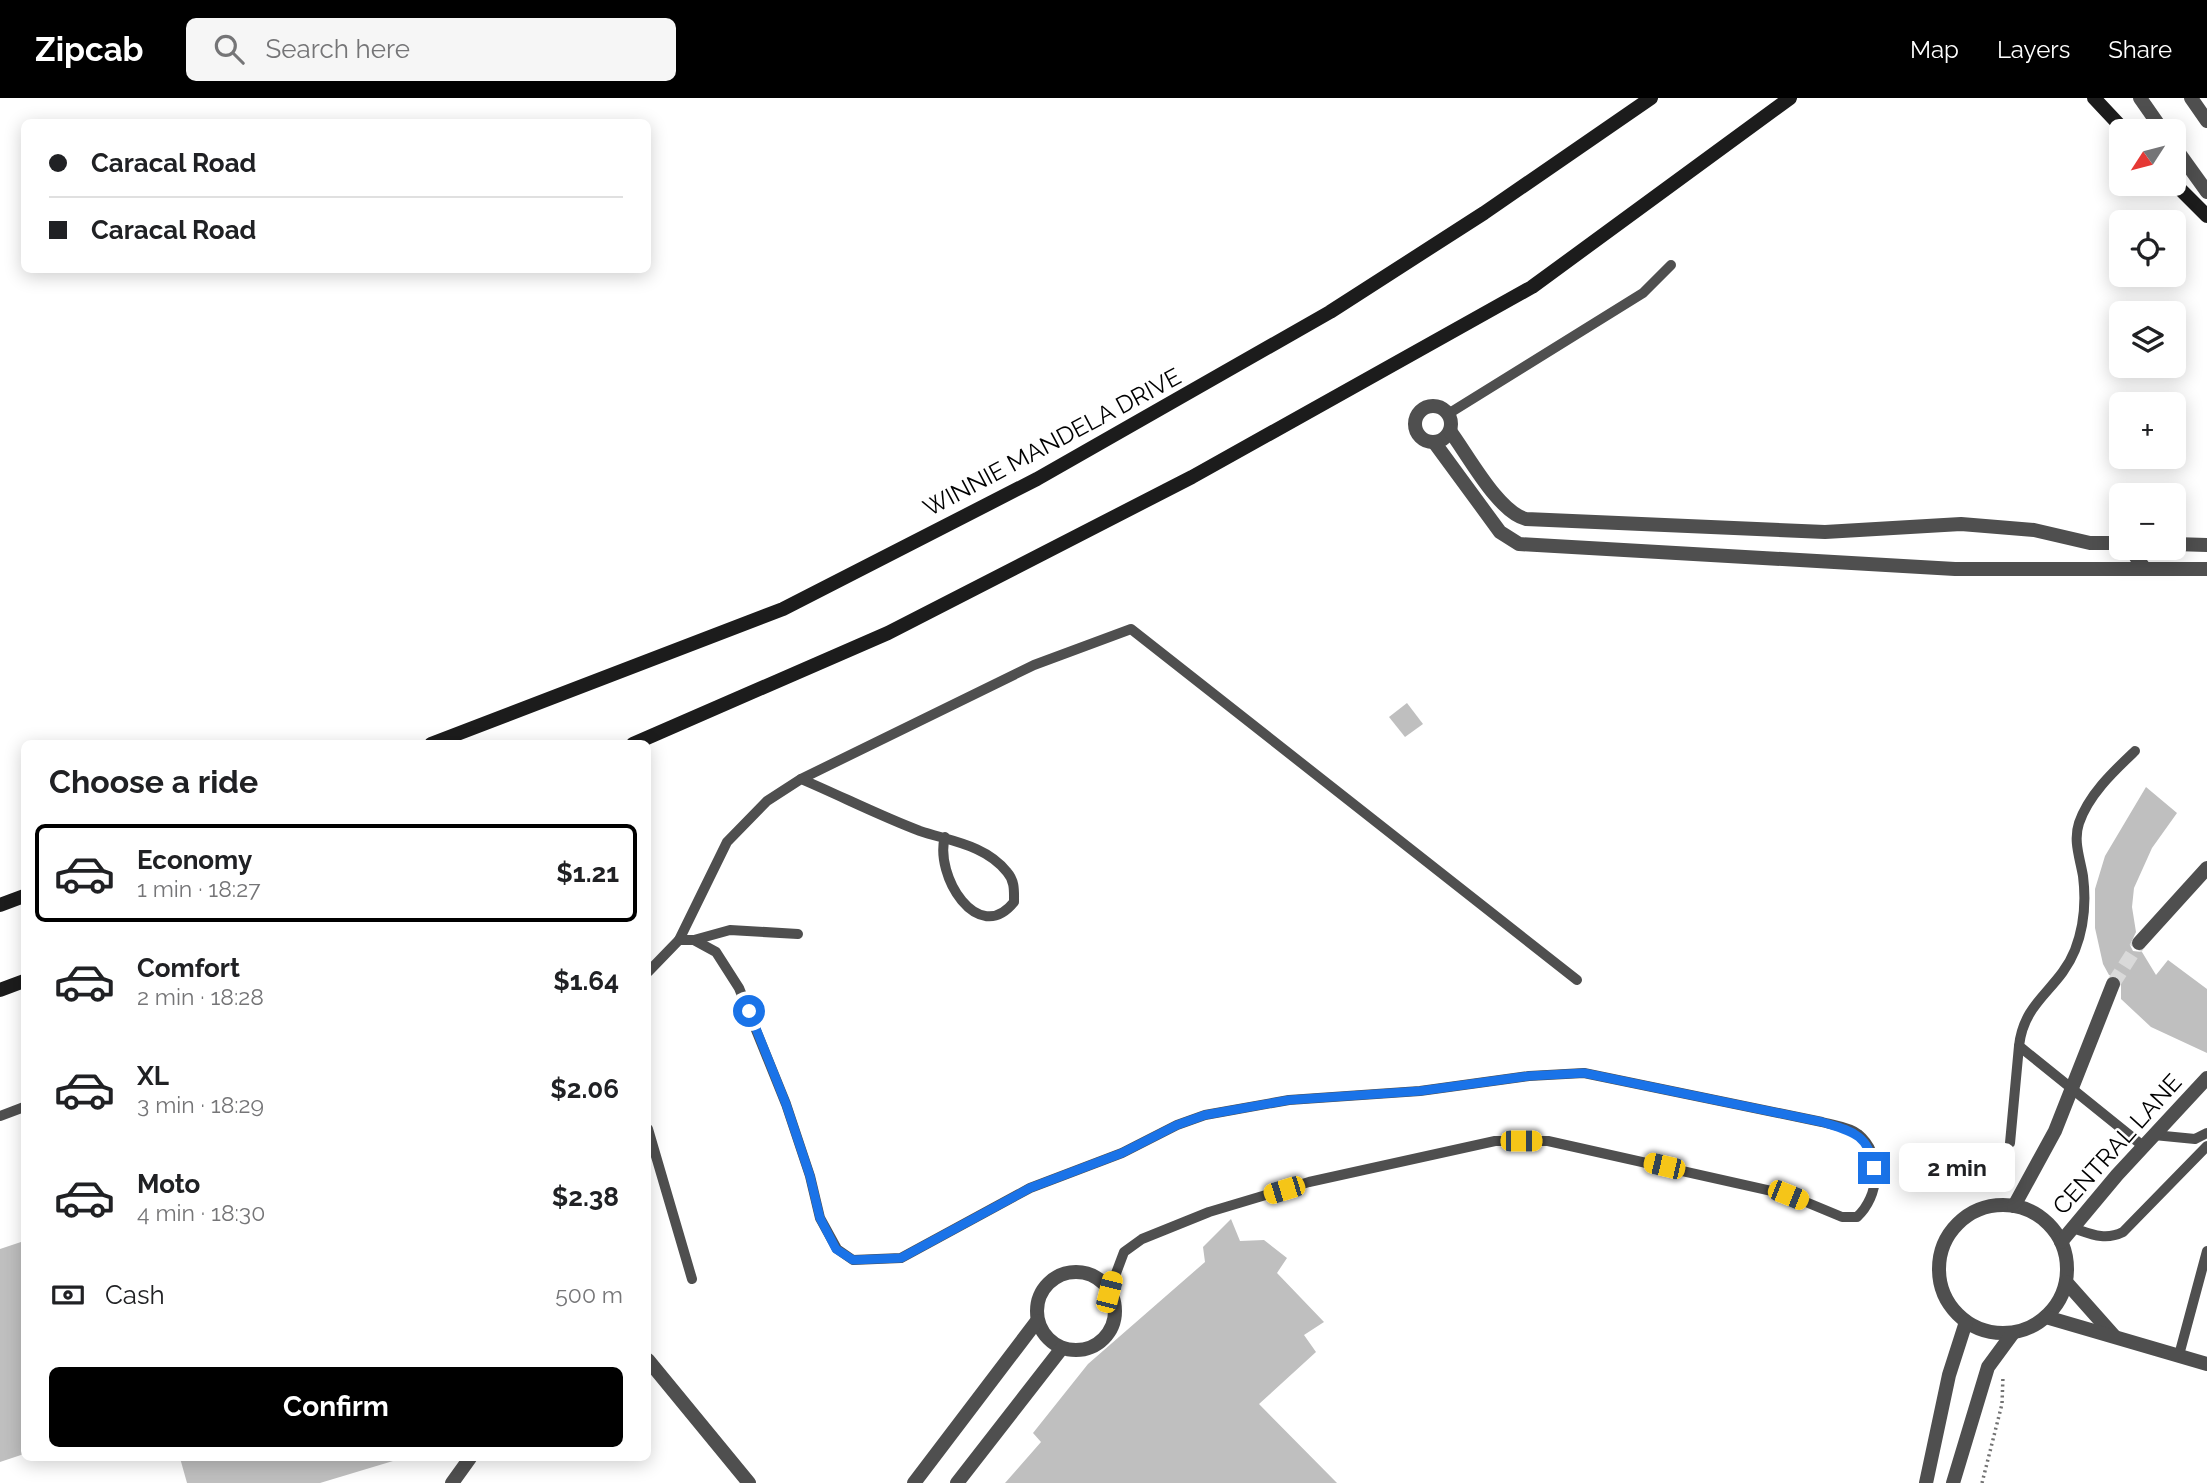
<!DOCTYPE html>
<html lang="en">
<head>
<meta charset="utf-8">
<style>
  :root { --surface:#fff; --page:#f6f6f6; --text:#202124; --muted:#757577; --line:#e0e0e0; --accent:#000 }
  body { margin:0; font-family:Raleway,sans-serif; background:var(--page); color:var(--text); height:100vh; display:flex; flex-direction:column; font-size:26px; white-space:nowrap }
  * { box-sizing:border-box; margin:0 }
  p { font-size:23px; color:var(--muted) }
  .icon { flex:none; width:38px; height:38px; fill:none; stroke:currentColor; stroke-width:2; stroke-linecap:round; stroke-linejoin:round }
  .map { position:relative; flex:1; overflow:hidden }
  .panel { position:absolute; left:21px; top:642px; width:630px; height:721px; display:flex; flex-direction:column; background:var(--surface); border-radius:10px; box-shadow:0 4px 18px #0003 }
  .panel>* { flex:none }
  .guide { position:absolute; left:21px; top:21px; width:630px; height:154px; border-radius:10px; box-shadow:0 4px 18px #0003; display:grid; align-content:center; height:154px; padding:0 28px; background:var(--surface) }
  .needle { width:46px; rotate:234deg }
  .buttons { position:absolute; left:2109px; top:21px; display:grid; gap:14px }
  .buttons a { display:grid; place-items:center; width:77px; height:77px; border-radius:10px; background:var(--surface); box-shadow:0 4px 18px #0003; font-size:35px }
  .end { position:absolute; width:32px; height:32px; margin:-16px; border:9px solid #1a73e8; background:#fff; box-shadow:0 0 0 4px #fff }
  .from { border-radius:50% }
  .bubble { position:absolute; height:49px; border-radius:10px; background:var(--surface); box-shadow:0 4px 18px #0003; font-size:23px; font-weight:700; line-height:49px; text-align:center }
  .car { position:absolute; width:21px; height:42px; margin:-21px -10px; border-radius:9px; box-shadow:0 0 5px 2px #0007; background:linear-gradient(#f5c518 24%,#345 0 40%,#f5c518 0 76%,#345 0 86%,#f5c518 0) }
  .guide b { display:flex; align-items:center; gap:24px; height:66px; font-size:26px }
  .guide b+b { border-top:2px solid var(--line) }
  .guide i { width:18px; height:18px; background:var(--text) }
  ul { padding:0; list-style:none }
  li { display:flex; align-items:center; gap:21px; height:98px; margin:0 14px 10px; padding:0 14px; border:4px solid transparent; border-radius:10px }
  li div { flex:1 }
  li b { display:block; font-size:26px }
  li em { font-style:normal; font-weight:700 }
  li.active { border-color:var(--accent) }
  li>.icon { width:63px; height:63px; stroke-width:1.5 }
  h2 { padding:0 28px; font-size:32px; line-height:84px }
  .pay { display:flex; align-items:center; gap:18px; height:77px; padding:0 28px; font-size:26px }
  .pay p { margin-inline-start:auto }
  .primary-button { display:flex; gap:14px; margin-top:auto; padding:14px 28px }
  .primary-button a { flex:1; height:80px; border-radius:10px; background:var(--accent); color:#fff; font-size:28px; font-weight:700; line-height:80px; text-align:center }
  header { display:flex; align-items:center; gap:42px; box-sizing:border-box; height:98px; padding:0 35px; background:var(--accent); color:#fff }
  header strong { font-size:33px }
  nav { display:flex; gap:38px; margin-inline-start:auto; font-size:24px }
  .search { width:490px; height:63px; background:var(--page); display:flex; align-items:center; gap:18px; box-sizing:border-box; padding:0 24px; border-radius:10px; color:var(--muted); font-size:26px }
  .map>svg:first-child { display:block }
  .building { fill:#bfbfbf }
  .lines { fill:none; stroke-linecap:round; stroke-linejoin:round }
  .minor-tunnel { stroke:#d9d9d9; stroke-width:14; stroke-dasharray:14 7; stroke-linecap:butt }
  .path { stroke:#717171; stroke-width:3.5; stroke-dasharray:2 3.5; stroke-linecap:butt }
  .service { stroke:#4f4f4f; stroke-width:10 }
  .minor { stroke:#4f4f4f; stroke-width:14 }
  .tertiary { stroke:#4f4f4f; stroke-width:14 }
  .secondary { stroke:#1c1c1c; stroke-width:14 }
  .route { stroke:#1a73e8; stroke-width:9 }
  .labels { text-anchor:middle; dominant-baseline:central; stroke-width:5; stroke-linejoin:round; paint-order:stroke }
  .street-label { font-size:24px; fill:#000; stroke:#fff }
</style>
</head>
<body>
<header>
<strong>Zipcab</strong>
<div class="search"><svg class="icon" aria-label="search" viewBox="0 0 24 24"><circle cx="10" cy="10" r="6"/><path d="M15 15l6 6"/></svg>Search here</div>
<nav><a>Map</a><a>Layers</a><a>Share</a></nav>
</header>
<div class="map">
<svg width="2207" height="1385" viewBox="0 0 2207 1385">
  <rect width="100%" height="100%" fill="#fff"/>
  <g class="building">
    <polygon points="1407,605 1423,626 1405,639 1389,619"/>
    <polygon points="2146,689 2177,715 2152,750 2134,790 2132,809 2136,834 2130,847 2133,853 2142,854 2156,877 2168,862 2207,891 2207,955 2151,929 2121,901 2121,881 2109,877 2103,866 2095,830 2095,791 2105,758"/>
    <polygon points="1231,1121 1240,1143 1264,1142 1287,1160 1277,1175 1324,1224 1304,1237 1316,1254 1259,1306 1337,1385 1005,1385 1041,1344 1033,1335 1088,1266 1205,1164 1203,1149"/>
    <polygon points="24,1143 24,1356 0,1364 0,1151"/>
    <polygon points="180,1360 392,1360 393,1363 320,1385 187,1385"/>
  </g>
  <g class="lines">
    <polyline class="minor-tunnel" points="2113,886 2139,845"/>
    <polyline class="path" points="1982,1385 2002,1306 2003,1278"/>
    <g class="service">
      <polyline points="1448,316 1643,195 1671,167"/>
      <path d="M 2135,653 C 2114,673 2089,696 2079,725 C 2073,743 2080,760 2083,778 C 2086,802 2084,829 2075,852 C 2059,892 2024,902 2019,948 L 2143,1048"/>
      <polyline points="801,681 1034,567 1131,531 1577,882"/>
      <path d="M 679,842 L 727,744 L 767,703 L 801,681 C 841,698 880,718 920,733 C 950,743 986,747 1007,774 C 1015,783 1014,793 1014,804 C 978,849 934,777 945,739"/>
      <polyline points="694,842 730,832 798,836"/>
      <path d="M 648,874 L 679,842 L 694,842 L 716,854 L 739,890 L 786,1006 L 810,1078 L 820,1120 L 837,1151 L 853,1162 L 901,1160 L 1030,1090 L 1122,1055 L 1177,1027 L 1205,1017 L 1289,1002 L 1420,993 L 1529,978 L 1584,975 L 1822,1024 C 1832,1027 1850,1029 1858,1036 C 1884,1057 1879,1099 1857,1119 L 1842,1119 L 1789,1097 L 1548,1043 L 1495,1043 L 1309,1084 L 1209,1114 L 1142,1141 L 1124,1154 L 1109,1194"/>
      <polyline points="0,1018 24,1009"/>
      <polyline points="648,1031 692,1181"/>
      <polyline points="2154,1037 2195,1041 2207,1035"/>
      <polyline points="2010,1045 2019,948"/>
      <path d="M 2073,1130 C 2091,1136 2105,1143 2123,1134 L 2207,1048"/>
      <polyline points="2179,1257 2207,1153"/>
    </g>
    <g class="minor">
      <circle cx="1433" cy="326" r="18"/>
      <path d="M 1450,333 C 1468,357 1498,414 1526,421 L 1825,434 L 1961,426 L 2034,432 L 2090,445 L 2121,445"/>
      <polyline points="1434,344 1500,434 1519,446 1955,471 2207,471"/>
      <polyline points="2174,446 2207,447"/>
      <polyline points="2141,450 2136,459 2145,471"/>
      <polyline points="2139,845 2207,770"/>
      <circle cx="2003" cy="1171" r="64"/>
      <polyline points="2014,1108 2055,1033 2113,886"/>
      <polyline points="2061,1144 2117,1077 2207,980"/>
      <circle cx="1076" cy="1213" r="39"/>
      <polyline points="2066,1184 2114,1238"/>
      <polyline points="2046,1219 2207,1266"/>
      <polyline points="648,1262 749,1385"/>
      <polyline points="452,1385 470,1360"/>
      <polyline points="914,1385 1037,1223"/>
      <polyline points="957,1385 1062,1250"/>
      <polyline points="1926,1385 1949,1277 1966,1224"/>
      <polyline points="1953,1385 1988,1269 2013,1235"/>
    </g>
    <g class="tertiary">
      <polyline points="2140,0 2163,33"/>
      <polyline points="2191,0 2207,23"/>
      <polyline points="2174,48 2207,94"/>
    </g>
    <g class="secondary">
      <polyline points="2094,0 2125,33"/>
      <polyline points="2174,85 2207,118"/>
      <polyline points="431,646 783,511 1037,381 1330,214 1484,115 1651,0"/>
      <polyline points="633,646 888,535 1192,379 1532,189 1790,0"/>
      <polyline points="0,807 24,798"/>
      <polyline points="0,892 24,883"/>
    </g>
  </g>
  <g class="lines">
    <path class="route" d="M 749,913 L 786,1006 L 810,1078 L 820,1120 L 836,1151 L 853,1162 L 901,1160 L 1030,1090 L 1122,1055 L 1177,1027 L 1205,1017 L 1289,1002 L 1420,993 L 1529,978 L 1584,975 L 1822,1024 C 1851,1033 1869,1036 1874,1070"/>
  </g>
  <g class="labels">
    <g class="street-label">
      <text transform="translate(1052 344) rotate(-28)">WINNIE MANDELA DRIVE</text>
      <text transform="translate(2117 1046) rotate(-48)">CENTRAL LANE</text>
    </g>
  </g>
</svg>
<div class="buttons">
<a><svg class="needle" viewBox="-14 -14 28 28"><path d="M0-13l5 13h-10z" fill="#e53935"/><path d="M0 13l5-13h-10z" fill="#757577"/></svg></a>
<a><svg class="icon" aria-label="locate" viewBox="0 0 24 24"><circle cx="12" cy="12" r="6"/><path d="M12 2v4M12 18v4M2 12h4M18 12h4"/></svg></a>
<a><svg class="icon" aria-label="layers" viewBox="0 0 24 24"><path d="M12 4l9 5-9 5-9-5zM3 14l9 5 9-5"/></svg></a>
<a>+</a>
<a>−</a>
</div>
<i class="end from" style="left:749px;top:913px"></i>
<i class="end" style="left:1874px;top:1070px"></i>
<div class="bubble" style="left:1899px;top:1045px;width:116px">2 min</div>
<i class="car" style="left:1521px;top:1043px;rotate:90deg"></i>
<i class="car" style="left:1664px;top:1068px;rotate:283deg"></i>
<i class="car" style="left:1284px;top:1092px;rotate:253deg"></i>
<i class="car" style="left:1788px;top:1097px;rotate:112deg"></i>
<i class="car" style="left:1109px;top:1194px;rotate:14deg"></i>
<div class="guide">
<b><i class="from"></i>Caracal Road</b>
<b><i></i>Caracal Road</b>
</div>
<section class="panel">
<h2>Choose a ride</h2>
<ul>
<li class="active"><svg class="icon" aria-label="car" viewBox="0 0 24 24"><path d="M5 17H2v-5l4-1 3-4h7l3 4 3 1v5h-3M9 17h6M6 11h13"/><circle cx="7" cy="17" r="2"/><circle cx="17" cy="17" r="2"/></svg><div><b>Economy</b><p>1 min · 18:27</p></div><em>$1.21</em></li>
<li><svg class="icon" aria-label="car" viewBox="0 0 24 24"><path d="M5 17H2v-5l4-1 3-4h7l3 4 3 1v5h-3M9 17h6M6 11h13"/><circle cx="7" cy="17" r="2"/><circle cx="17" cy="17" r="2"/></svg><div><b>Comfort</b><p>2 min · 18:28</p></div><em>$1.64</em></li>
<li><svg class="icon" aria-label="car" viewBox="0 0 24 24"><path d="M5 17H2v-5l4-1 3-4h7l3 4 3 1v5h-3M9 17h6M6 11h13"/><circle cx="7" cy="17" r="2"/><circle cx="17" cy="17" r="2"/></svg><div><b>XL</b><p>3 min · 18:29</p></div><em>$2.06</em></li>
<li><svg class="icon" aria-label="car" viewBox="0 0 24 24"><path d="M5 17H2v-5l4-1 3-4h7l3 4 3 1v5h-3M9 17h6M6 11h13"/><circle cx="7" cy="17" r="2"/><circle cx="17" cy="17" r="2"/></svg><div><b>Moto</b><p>4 min · 18:30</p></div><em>$2.38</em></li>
</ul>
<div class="pay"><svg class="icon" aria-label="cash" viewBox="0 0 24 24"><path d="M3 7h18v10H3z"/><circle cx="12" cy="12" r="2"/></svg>Cash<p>500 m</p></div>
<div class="primary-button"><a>Confirm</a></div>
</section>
</div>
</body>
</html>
